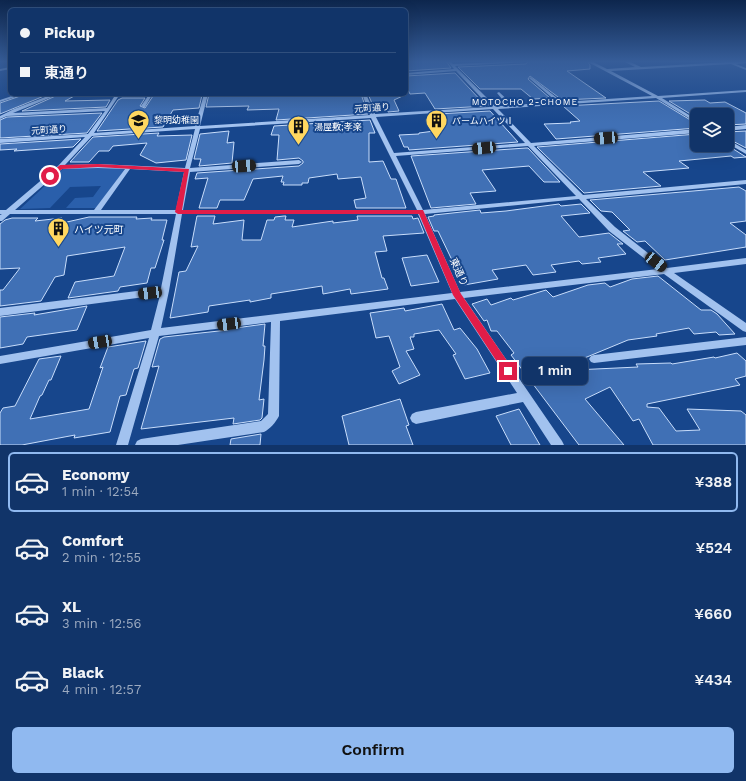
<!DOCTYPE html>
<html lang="en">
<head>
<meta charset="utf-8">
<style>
  :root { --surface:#113469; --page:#1a3c6f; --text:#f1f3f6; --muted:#9caac0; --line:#304f7d; --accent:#90b9f0 }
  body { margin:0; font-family:"Work Sans","Noto Sans JP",sans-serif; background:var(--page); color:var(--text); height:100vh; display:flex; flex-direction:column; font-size:15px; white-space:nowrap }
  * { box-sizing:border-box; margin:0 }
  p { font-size:13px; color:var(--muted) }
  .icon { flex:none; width:22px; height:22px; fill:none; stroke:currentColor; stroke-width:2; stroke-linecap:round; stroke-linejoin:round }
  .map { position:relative; height:445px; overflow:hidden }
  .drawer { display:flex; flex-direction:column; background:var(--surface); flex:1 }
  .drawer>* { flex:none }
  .top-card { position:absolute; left:8px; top:8px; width:400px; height:88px; border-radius:6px; box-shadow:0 4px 16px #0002,0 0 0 1px var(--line); display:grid; align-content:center; height:88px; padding:0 12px; background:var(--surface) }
  .tools { position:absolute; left:690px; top:108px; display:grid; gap:8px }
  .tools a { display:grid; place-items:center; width:44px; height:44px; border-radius:6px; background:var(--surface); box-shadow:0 4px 16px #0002,0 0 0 1px var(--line); font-size:20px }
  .end { position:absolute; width:18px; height:18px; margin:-9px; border:5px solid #e11d48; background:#fff; box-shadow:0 0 0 2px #fff }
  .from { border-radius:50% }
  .bubble { position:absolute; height:28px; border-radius:6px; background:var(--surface); box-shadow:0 4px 16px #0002,0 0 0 1px var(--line); font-size:13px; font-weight:600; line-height:28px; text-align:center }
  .car { position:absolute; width:12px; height:24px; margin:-12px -6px; border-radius:5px; box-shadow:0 0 3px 1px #0007; background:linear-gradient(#222 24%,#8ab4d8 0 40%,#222 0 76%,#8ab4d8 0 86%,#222 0) }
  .top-card b { display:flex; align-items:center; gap:14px; height:38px; font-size:15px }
  .top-card b+b { border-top:1px solid var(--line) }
  .top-card i { width:10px; height:10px; background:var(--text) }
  ul { padding:7px 0 0; list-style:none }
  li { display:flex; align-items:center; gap:12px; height:60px; margin:0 8px 6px; padding:0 4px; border:2px solid transparent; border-radius:6px }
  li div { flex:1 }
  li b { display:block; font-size:15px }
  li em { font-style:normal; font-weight:600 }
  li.current { border-color:var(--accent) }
  li>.icon { width:36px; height:36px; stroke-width:1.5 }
  .cta { display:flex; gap:8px; margin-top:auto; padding:8px 12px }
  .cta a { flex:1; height:46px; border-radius:6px; background:var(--accent); color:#111; font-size:16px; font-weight:600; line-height:46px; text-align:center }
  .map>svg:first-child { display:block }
  .green { fill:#2a5fab }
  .building { fill:#4070b5; stroke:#c8ddfb }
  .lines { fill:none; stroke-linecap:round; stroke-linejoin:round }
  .minor { fill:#a2c2ef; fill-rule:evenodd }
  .route { fill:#e11d48 }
  .labels { text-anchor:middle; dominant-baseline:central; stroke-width:4; stroke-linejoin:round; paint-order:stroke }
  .far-neighbourhood-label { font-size:9px; letter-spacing:1px; fill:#fff; stroke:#17468c }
  .far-street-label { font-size:9px; fill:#fff; stroke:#17468c }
  .far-poi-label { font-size:9px; fill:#fff; stroke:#17468c; text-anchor:start }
  .poi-label { font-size:10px; fill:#fff; stroke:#17468c; text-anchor:start }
  .street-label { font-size:10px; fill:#fff; stroke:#17468c }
</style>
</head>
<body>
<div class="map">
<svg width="746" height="445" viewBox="0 0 746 445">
  <rect width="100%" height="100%" fill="#17468c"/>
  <polygon class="green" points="97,167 125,169 96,208 66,208 75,198 93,197 101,186 70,187 50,208 20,209 63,169"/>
  <g class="building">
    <polygon points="406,61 446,61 451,68 406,71"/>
    <polygon points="528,61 587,61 590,65 590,69 567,71 606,98 562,100 530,76 528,79 550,98 533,99 521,89 480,89 458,67 526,64"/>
    <polygon points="455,73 486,106 435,109 425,93 410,94 406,86 406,76"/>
    <polygon points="26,94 49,94 0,114 0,103"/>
    <polygon points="60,94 78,94 65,101 110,100 106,107 22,111"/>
    <polygon points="209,94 267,94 267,96 292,94 361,94 368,114 276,120 279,109 247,110 249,106 206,107"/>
    <polygon points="368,94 407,94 394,100 399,111 388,112 385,104 374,108"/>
    <polygon points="190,95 202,95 199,108 173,110 163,127 97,131 118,100 122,98 145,98 140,106 145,108 153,96"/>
    <polygon points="705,100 710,103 725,102 746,113 746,124 727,125 727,115 697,115 697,118 669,101"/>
    <polygon points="659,101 697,124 697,128 556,139 544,124 571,123 570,122 580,121 563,106"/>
    <polygon points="490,111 518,142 409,150 408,147 404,147 399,135 419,134 419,133 442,130 433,116 439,116 438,114"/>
    <polygon points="102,113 87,133 0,138 0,120 7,117"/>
    <polygon points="370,120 375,133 369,133 369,162 383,161 391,179 396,179 406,208 356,208 354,200 366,198 361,177 338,179 337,174 309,178 308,183 302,183 302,185 283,185 284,182 281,182 283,176 253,179 244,200 220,200 217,208 199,208 208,178 195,179 197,173 299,166 303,163 303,161 299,158 277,160 279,135 271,135 274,126"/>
    <polygon points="229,131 227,143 234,142 232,163 199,166 201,159 194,159 200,134"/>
    <polygon points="746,131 746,148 727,138 727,132"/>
    <polygon points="159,133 157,136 192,135 186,160 156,163 140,155 147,143 113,146 109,151 99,151 89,162 70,162 93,137"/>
    <polygon points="697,134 697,145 727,145 746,157 734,158 731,156 679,161 689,168 643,172 661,186 584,193 537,147"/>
    <polygon points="81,139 73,147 14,151 17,149 0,150 0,144"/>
    <polygon points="526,148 528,148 560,182 544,182 529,166 482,170 496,191 470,193 476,204 431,208 411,156"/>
    <polygon points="739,187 746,191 746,221 730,223 746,235 746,247 665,260 645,241 637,242 623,231 630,230 612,212 601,211 590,200"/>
    <polygon points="559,204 561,206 581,204 590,213 561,216 579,237 609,233 623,244 617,244 626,254 598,258 601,262 582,264 579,261 551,265 556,272 533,275 526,265 492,270 498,279 464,285 438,231 434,231 428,217 434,216 434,215 480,210 481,213 506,211"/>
    <polygon points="197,216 215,216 213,224 244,220 242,240 261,240 267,220 274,220 275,217 284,216 286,216 285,220 294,220 292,227 333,221 333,223 358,220 357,216 412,216 413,219 418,218 424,233 383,236 387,251 375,252 382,278 384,278 388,289 351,294 350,289 323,294 322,286 271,294 271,298 250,302 250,300 209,306 208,312 170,318 179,272 186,271 198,246 191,247"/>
    <polygon points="89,217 137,217 136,219 152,218 151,220 167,220 162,240 164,240 155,268 151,268 147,283 120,287 118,291 68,298 75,282 114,276 125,247 67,256 64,275 55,277 41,301 0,306 0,290 3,290 20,268 0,269 0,224 5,220 12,218 38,218 35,221 62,218 58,224"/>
    <polygon points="427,255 439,282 411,286 402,258"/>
    <polygon points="658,276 701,310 711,310 717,314 735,334 719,335 716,332 694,334 689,328 656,334 657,336 628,340 553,371 638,367 636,364 671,363 672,364 714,357 715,358 737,353 746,361 746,376 735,379 740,385 647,404 647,407 659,408 676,431 700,430 687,409 741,411 746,415 746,445 653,445 639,419 633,421 610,387 585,399 624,445 579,445 511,355 514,353 497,331 491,331 487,320 484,321 472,304 487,299 491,305 511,298 513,300 546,290 553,297 588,285 605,283 610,287 632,279"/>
    <polygon points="442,304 454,330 460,328 477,349 490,373 465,379 453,355 456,354 439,330 414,334 414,337 410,337 414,349 406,351 420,375 399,384 392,371 400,367 389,336 376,338 370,313 404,308 405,311"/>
    <polygon points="87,306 77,330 27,337 23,344 0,348 0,317 35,313 34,315"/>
    <polygon points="265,324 263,346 265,346 264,360 259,400 264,399 262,418 260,420 233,424 234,418 141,429 159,366 152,367 160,339 164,337 228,330 228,329"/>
    <polygon points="146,341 138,368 134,369 126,395 120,396 110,432 74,438 75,435 22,445 0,445 0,413 3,408 15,406 39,359 61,356 51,380 49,380 42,395 40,396 30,419 89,409 103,367 100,368 108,347"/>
    <polygon points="400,399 409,425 406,426 413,445 349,445 342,416"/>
    <polygon points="519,409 540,445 511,445 496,416"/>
    <polygon points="261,434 260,445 230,445 231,439"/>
  </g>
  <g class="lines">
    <g class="minor">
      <path d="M 447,61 L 450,61 L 453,64 L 527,61 L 526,62 L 455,66 L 495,106 L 508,106 L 497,93 L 499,92 L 513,105 L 557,102 L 530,79 L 529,78 L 531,77 L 562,102 L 652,96 L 588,62 L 588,61 L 591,61 L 607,69 L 635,67 L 625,62 L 625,61 L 628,61 L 641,67 L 746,61 L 746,63 L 736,64 L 746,68 L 746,70 L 731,64 L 611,71 L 658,96 L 746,90 L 746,92 L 662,98 L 697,120 L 697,123 L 656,98 L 498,109 L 531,143 L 697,129 L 697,133 L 534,146 L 583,195 L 746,180 L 746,184 L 586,199 L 615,227 L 667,268 L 746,258 L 746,264 L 674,273 L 746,323 L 746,332 L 743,331 L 664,274 L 464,298 L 562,441 L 564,445 L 551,445 L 523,402 L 416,424 L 412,422 L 410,418 L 412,414 L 416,412 L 517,393 L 455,299 L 280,321 L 279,416 C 276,422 270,429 264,432 L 178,445 L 135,445 L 137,441 L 141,439 L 261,421 L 268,414 L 271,322 L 159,336 L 128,445 L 116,445 L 149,338 L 0,364 L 0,356 L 151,330 L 160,295 L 0,316 L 0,308 L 161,288 L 176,214 L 10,214 L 2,221 L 0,221 L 0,215 L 2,214 L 0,214 L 0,210 L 6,210 L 58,166 L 85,137 L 0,143 L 0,139 L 88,134 L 105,111 L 7,116 L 0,119 L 0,116 L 14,109 L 53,94 L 59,94 L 13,113 L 107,108 L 114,97 L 100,94 L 158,94 L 152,95 L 145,107 L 143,107 L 141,106 L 148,96 L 118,97 L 94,133 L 195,126 L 204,94 L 208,94 L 200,126 L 370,115 L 362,94 L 366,94 L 375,114 L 490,107 L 456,71 L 406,75 L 406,73 L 454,69 ZM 493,109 L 525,143 L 394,153 L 376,117 ZM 371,118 L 417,210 L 183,210 L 190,172 L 299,164 L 302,162 L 299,160 L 190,168 L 200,129 ZM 195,129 L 185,168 L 98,164 L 65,165 L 92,136 ZM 528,146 L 576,196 L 423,210 L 396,156 ZM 98,168 L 125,169 L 94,210 L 15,210 L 62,169 ZM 130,169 L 184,172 L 176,210 L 101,210 ZM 579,199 L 609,231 L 658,269 L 460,292 L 425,214 ZM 182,214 L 418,214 L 452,293 L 161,328 L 169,291 Z"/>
      <polygon points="10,67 10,69 0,71 0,69"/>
      <polygon points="18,94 25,94 0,102 0,100"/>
      <polygon points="746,125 746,129 727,131 727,127"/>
      <polygon points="727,139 746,150 746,154 727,143"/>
      <polygon points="746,337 746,345 594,363 591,362 589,359 591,356 594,355"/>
    </g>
  </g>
  <linearGradient id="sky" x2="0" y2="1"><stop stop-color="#0d264d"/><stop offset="0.5" stop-color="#365d99"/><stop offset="1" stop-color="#365d99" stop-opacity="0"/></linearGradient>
  <rect width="746" height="123" fill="url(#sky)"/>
  <polygon class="route" points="98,164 189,169 182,210 423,210 461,294 512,368 513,371 512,374 508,375 505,374 453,295 419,214 178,214 175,212 184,172 98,167 62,169 52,177 47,176 60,165"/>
  <defs>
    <symbol id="school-pin" viewBox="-11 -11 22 30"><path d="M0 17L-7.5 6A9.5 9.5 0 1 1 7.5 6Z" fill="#ffd760" stroke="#17468c"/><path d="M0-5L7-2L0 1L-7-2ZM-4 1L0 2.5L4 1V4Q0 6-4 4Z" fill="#111"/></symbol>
    <symbol id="building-pin" viewBox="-11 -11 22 30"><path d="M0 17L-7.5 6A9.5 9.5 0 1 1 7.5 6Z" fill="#ffd760" stroke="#17468c"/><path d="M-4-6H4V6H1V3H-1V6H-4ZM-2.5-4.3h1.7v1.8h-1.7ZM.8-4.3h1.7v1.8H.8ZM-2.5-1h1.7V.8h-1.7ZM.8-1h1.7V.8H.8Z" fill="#111"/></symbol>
  </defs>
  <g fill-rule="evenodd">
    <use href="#school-pin" x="126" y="108" width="25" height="34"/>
    <use href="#building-pin" x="424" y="108" width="25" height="34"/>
    <use href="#building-pin" x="286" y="114" width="25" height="34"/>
    <use href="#building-pin" x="46" y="216" width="25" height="34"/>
  </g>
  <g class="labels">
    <g class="far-neighbourhood-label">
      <text x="525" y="102">MOTOCHO 2-CHOME</text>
    </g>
    <g class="far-street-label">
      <text transform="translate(372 108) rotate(-4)">元町通り</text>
      <text transform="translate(49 130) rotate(-4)">元町通り</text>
    </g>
    <g class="far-poi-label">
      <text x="154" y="120">黎明幼稚園</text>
      <text x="452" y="121">パームハイツⅠ</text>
      <text x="314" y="127">湯屋敷;孝楽</text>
    </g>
    <g class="poi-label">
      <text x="74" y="229">ハイツ元町</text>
    </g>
    <g class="street-label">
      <text transform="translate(459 272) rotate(66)">東通り</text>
    </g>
  </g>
</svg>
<div class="tools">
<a><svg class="icon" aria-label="layers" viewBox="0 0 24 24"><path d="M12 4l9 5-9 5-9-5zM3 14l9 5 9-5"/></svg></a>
</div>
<i class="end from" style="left:50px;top:176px"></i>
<i class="end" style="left:508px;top:371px"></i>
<div class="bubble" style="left:522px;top:357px;width:66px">1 min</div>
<i class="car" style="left:606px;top:138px;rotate:266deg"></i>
<i class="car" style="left:484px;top:148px;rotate:265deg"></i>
<i class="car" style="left:244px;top:166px;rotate:86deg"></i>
<i class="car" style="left:656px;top:262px;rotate:128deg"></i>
<i class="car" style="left:150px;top:293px;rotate:263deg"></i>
<i class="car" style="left:229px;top:324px;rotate:263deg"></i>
<i class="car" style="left:100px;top:342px;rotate:260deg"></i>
<div class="top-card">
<b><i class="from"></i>Pickup</b>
<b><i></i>東通り</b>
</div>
</div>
<section class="drawer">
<ul>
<li class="current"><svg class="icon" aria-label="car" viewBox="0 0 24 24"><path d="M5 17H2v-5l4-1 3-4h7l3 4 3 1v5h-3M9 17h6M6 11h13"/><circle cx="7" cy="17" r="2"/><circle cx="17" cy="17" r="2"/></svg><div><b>Economy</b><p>1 min · 12:54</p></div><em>¥388</em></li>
<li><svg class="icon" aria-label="car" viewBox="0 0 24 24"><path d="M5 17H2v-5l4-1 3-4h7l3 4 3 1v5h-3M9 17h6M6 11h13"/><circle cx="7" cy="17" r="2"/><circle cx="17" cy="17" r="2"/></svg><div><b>Comfort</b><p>2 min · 12:55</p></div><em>¥524</em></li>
<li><svg class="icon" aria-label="car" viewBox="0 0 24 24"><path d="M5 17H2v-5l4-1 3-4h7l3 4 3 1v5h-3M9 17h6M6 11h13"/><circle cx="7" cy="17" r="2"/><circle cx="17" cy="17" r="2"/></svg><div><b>XL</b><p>3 min · 12:56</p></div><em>¥660</em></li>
<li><svg class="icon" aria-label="car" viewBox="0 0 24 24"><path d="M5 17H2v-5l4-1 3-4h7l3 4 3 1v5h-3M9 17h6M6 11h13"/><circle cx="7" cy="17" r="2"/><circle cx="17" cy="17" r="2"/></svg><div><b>Black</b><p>4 min · 12:57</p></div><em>¥434</em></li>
</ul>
<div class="cta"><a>Confirm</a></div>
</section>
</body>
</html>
